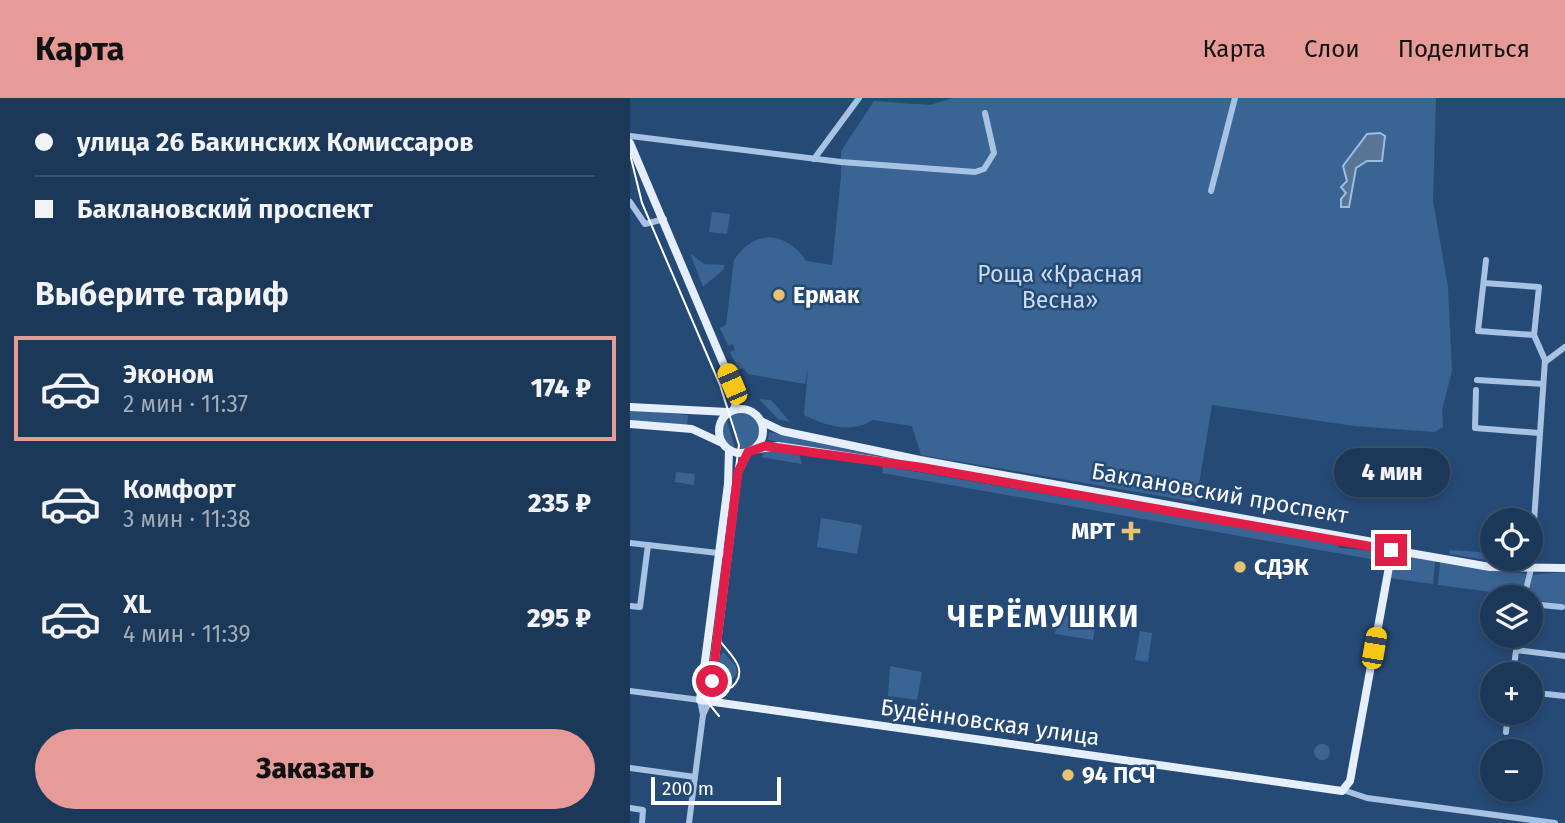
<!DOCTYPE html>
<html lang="ru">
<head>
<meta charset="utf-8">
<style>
  :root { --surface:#1c3858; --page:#253f5e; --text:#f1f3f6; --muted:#a0acba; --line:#3a526e; --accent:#e69b98 }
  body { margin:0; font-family:"Fira Sans",sans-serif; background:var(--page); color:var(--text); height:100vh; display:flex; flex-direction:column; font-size:26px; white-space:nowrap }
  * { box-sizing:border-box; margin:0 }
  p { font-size:23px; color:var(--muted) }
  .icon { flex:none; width:38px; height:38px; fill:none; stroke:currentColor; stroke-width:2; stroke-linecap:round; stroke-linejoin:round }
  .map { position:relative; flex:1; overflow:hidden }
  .panel { display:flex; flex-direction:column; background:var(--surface); width:630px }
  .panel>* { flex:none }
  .banner { display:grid; align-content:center; height:154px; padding:0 35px; background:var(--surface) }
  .controls { position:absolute; left:850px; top:410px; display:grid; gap:14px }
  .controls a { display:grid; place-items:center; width:63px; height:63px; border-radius:50%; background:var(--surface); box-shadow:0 4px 10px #0003,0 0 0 2px var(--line); font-size:35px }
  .scale { position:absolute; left:21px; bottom:18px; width:130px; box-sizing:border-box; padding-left:7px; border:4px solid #fff; border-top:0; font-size:19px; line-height:24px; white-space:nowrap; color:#fff; -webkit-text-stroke:5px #264a76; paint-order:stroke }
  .end { position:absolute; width:32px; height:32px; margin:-16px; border:9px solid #e11d48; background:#fff; box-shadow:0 0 0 4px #fff }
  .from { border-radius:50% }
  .bubble { position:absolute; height:49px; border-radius:24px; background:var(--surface); box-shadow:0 4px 10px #0003,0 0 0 2px var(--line); font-size:23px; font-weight:800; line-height:49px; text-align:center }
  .car { position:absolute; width:21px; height:42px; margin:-21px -10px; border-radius:9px; box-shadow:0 0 5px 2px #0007; background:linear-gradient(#f5c518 24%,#345 0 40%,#f5c518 0 76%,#345 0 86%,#f5c518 0) }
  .banner b { display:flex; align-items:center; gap:24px; height:66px; font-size:26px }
  .banner b+b { border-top:2px solid var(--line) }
  .banner i { width:18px; height:18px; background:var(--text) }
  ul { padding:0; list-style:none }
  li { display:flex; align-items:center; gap:21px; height:105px; margin:0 14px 10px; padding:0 21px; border:4px solid transparent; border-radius:0px }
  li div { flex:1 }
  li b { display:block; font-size:26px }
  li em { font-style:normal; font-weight:800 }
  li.selected { border-color:var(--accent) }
  li>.icon { width:63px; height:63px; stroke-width:1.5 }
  h2 { padding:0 35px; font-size:32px; line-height:84px }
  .action { display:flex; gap:14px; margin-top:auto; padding:14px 35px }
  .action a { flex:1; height:80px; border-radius:42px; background:var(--accent); color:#111; font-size:28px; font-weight:800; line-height:80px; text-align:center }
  header { display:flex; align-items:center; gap:42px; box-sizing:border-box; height:98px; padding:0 35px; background:var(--accent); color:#111 }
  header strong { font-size:33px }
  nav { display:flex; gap:38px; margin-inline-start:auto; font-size:24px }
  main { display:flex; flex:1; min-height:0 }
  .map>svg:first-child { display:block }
  .green { fill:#3a6493 }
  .water { fill:#5a7495; stroke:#9bbde2; stroke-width:2 }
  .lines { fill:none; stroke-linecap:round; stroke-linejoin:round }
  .minor { stroke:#a7c2e2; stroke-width:6 }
  .major { stroke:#e5eefb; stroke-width:8 }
  .tram { stroke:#fff; stroke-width:2 }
  .route { stroke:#e11d48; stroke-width:9 }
  .poi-dot { fill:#eac46d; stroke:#264a76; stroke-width:2.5 }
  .labels { text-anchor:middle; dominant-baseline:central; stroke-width:5; stroke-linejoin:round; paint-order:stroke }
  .park-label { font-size:23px; fill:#c9dcf2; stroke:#264a76 }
  .poi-label { font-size:23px; font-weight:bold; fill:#fff; stroke:#264a76; text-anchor:start }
  .street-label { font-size:23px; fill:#fff; stroke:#264a76 }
  .district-label { font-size:30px; font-weight:bold; letter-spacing:2px; fill:#fff; stroke:#264a76 }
</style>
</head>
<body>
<header>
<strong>Карта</strong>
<nav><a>Карта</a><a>Слои</a><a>Поделиться</a></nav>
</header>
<main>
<section class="panel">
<div class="banner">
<b><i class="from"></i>улица 26 Бакинских Комиссаров</b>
<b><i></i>Баклановский проспект</b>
</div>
<h2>Выберите тариф</h2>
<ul>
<li class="selected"><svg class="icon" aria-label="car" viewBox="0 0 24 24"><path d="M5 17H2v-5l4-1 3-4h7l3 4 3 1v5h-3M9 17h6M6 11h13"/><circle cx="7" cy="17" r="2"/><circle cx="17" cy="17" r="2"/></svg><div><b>Эконом</b><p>2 мин · 11:37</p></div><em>174 ₽</em></li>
<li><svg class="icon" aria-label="car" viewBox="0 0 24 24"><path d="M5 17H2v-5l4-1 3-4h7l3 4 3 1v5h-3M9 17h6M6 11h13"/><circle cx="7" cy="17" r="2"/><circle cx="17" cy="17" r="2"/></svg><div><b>Комфорт</b><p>3 мин · 11:38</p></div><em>235 ₽</em></li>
<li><svg class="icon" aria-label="car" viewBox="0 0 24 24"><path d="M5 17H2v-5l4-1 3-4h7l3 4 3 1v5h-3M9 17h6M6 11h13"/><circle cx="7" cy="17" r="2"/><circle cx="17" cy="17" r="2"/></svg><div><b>XL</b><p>4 мин · 11:39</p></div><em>295 ₽</em></li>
</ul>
<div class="action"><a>Заказать</a></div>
</section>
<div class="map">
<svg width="935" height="725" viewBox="0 0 935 725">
  <rect width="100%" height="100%" fill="#264a76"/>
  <g class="green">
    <path d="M 323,0 L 806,0 L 803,103 L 818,189 L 822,273 L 812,312 L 813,329 L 805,334 L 724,328 L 582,307 L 566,404 L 291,357 L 282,328 L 243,322 C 221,336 196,328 174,317 L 178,269 L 175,286 L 118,276 L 113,270 L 108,272 L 100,254 L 105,252 L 103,246 L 98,248 L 90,230 L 96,227 L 104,162 C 124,131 157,133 176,163 L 202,167 L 211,79 L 211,53 L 244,3 L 300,7 Z"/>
    <polygon points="82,114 100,116 97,136 79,134"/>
    <polygon points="60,155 74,166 95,167 93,172 73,189"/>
    <polygon points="129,301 141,302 160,324 148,321"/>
    <polygon points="0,312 58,317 57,329 0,324"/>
    <polygon points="115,314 126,321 130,338 123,349 110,353 101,316"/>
    <polygon points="96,319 104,347 104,352 91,338"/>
    <polygon points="139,334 275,359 277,364 240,361 138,342"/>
    <polygon points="145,353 169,357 172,366 131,359 135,354"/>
    <polygon points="253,368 707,446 710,450 746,453 752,459 746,462 252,375"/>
    <polygon points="46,374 65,376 64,387 45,384"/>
    <polygon points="191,420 232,427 227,456 187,449"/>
    <path d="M 820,452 L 863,455 L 863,460 L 899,460 C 886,470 837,458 819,456 Z"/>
    <polygon points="770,457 805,463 803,486 759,480 764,458"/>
    <polygon points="810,464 896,476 891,498 808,487"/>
    <polygon points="935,474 935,513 934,506 901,502 898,499 902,477"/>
    <polygon points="428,516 466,523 463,542 425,536"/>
    <polygon points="510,533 522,535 518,564 505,562"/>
    <polygon points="93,554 106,568 107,576 96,588 85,583 87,564"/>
    <polygon points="260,568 292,574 287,602 258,598"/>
    <circle cx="692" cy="654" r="8"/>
  </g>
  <polygon class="water" points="750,35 755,38 752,63 737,63 726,70 719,109 711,109 711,101 716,95 711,89 717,83 713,68 737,36"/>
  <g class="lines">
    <g class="minor">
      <polyline points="0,38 211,64 345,74 354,71 364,55 355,15"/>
      <polyline points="184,61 229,0"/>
      <polyline points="581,93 605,0"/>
      <polyline points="0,104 15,126 34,121"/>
      <polyline points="856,162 848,233 904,237"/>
      <polyline points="854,185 909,189 904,237 915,262 901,468"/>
      <polyline points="915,264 935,249"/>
      <polyline points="847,282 913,286"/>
      <polyline points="846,292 845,330 909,335"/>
      <polyline points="0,445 97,456"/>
      <polyline points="894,499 901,471"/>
      <polyline points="901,506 932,509"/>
      <polyline points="0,508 10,509 18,447"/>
      <polyline points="886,552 935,558"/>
      <polyline points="883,576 888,537"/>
      <polyline points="0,593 70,602 73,617"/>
      <polyline points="916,596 935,598"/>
      <polyline points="876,634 878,614"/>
      <polyline points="0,670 65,679"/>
      <polyline points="713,692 737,700 925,725"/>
      <polyline points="0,710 13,712 12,725"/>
      <polyline points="59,725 73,617 80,602"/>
    </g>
    <g class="major">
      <polyline points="0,45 102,286 107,300 104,312"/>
      <polyline points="0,309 98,314"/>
      <circle cx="111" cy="333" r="22"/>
      <polyline points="131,323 152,333 290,362 765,448"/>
      <polyline points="0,326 62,331 92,345"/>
      <polyline points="99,352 98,386 70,602 712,693 720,683 763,447"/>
      <polyline points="122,352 148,348 289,369 860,469 935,470"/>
      <polyline points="80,602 108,374 118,354"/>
    </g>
    <g class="tram">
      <polyline points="0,56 12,105 90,287 109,347 76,602 89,618"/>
      <path d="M 78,574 C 81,585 91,593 102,589 C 124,568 91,552 85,534"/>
    </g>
  </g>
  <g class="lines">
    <polyline class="route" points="82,583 108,374 118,354 135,348 289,369 761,452"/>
  </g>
  <g class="poi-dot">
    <circle cx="149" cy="197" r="7"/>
    <path d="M497.5 422.5h7v7h7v7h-7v7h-7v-7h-7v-7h7z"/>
    <circle cx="610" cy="469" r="7"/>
    <circle cx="438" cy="677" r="7"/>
  </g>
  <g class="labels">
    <g class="park-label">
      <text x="430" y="176">Роща «Красная<tspan x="430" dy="26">Весна»</tspan></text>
    </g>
    <g class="poi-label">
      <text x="163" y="197">Ермак</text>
      <text x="485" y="433" text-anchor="end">МРТ</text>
      <text x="624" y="469">СДЭК</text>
      <text x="452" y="677">94 ПСЧ</text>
    </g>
    <g class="street-label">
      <text transform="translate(590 395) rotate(10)">Баклановский проспект</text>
      <text transform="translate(360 624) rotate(8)">Будённовская улица</text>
    </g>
    <g class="district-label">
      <text x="414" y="519">ЧЕРЁМУШКИ</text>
    </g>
  </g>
</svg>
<div class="controls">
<a><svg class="icon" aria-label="locate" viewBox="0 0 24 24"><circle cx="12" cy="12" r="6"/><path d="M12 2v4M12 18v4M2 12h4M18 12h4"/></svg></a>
<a><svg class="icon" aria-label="layers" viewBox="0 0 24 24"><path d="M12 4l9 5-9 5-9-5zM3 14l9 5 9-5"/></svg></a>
<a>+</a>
<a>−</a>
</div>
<div class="scale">200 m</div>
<i class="end from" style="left:82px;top:583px"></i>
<i class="end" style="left:761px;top:452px"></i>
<div class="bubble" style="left:704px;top:350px;width:116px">4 мин</div>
<i class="car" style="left:102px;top:286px;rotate:337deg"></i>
<i class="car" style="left:744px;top:550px;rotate:10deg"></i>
</div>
</main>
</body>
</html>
